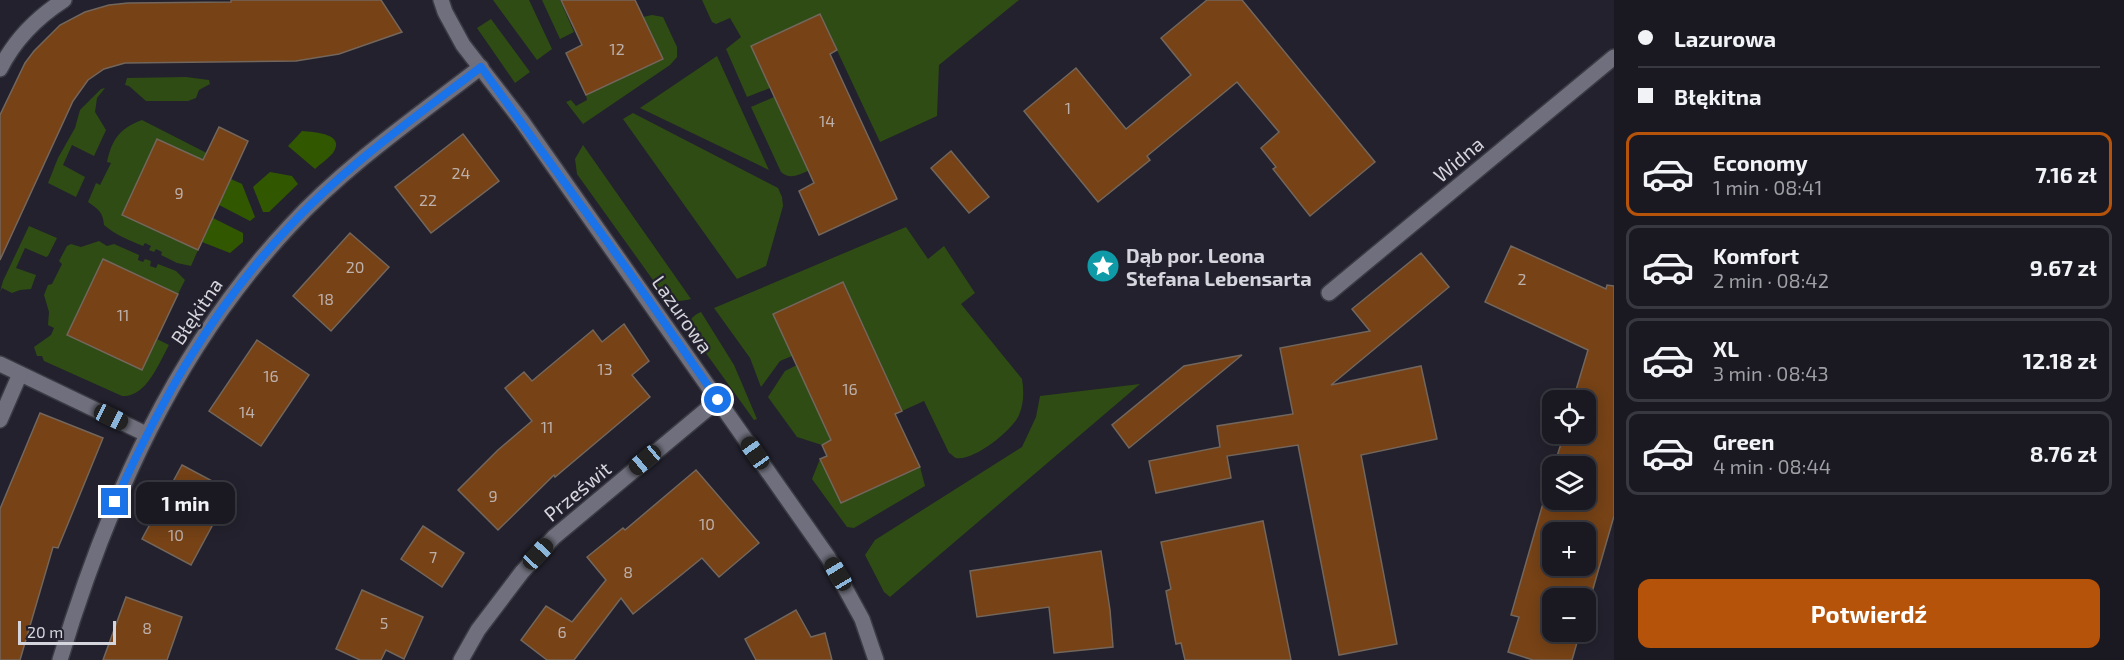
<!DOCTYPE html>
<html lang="pl">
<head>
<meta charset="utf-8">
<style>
  :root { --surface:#1a1922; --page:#27262f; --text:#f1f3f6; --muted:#9fa0a5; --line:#383840; --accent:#b45309 }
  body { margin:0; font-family:"Exo 2",sans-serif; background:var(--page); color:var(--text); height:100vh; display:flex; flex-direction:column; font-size:22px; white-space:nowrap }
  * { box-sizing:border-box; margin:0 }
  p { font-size:20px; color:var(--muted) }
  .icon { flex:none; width:33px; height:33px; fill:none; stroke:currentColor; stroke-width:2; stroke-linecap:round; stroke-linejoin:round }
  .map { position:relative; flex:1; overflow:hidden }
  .drawer { display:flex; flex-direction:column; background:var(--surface); width:510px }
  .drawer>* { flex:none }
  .top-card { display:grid; align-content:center; height:132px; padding:0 24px; background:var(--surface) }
  .buttons { position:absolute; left:1542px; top:390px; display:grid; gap:12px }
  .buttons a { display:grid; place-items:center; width:54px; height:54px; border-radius:12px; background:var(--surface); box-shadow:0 3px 15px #0003,0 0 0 2px var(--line); font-size:30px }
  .scale { position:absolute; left:18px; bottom:15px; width:98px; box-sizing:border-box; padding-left:6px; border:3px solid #d5d5dd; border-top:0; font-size:16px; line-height:21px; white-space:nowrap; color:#d5d5dd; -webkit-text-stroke:4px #22212d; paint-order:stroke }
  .end { position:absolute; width:27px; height:27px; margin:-14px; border:8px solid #1a73e8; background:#fff; box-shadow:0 0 0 3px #fff }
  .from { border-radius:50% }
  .bubble { position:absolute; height:42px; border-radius:12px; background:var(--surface); box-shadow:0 3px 15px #0003,0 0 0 2px var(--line); font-size:20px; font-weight:700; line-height:42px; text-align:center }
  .car { position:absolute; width:18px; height:36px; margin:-18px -9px; border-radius:8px; box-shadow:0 0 4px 2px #0007; background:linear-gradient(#222 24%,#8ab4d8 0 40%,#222 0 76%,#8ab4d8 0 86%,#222 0) }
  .top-card b { display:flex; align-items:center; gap:21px; height:57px; font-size:22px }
  .top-card b+b { border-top:2px solid var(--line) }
  .top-card i { width:15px; height:15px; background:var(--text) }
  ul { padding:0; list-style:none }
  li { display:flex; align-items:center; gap:18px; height:84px; margin:0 12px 9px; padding:0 12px; border:3px solid var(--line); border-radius:12px }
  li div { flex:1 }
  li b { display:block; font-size:22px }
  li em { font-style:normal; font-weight:700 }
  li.on { border-color:var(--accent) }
  li>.icon { width:54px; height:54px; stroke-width:1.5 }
  .primary-button { display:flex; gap:12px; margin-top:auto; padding:12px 24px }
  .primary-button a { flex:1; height:69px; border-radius:12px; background:var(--accent); color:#fff; font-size:24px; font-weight:700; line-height:69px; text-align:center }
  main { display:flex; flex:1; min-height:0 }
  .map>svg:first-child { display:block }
  .green { fill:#2f4c14 }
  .forest { fill:#315700 }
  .building { fill:#764216; stroke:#73665c; stroke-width:1.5; fill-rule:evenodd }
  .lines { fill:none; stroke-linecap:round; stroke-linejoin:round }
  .minor-casing { stroke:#3b3b45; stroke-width:18 }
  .minor { stroke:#6f6f7d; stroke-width:15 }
  .route { stroke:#1a73e8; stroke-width:8 }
  .labels { text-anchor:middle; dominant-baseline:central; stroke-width:4.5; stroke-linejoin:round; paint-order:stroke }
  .number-label { font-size:16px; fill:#bdb0ab }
  .street-label { font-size:20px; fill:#d5d5dd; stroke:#22212d }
  .poi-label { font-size:20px; font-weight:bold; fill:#d5d5dd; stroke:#22212d; text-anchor:start }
</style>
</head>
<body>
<main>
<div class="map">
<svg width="1614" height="660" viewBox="0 0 1614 660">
  <rect width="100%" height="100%" fill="#22212d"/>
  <g class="green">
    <polygon points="493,0 529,0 552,49 537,60"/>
    <polygon points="542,0 560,0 574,32 560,39"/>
    <polygon points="702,0 1019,0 939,65 937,116 880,142 820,14 751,46 770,88 747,97 726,49 741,37 730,18 716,24 712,22"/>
    <polygon points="652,15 663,17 677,47 677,57 670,65 583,124 566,102 571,100 576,106 587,100 586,95 663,59 643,17"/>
    <polygon points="491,19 530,72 515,83 477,28"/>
    <polygon points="717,56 769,170 640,108"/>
    <polygon points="186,77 209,80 210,84 199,90 196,98 188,101 146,101 129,86 125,85 127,78"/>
    <polygon points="105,88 97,98 95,112 106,130 94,156 72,145 63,165 85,177 76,197 48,183 58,158 75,128 80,110 101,89"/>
    <path d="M 774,97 L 808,171 C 798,175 790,180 781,172 L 751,107 Z"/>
    <polygon points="633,113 778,188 782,197 783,206 766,266 737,279 623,119"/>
    <path d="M 142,120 L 236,168 L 233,174 L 157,139 L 122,215 L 198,250 L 191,266 L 177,263 L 161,255 L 162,252 L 156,249 L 154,252 L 149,250 L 151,246 L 145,243 L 143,246 C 128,240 116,235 104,225 C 103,212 98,209 88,202 L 96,183 L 100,185 L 111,163 L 107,162 C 112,139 120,128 142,120 Z"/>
    <path d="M 583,145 L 691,299 C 680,302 670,302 663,294 L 577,174 L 575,159 Z"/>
    <polygon points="29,226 57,238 48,256 46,257 25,248 16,268 36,275 31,289 20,290 12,293 2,288 0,292 3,281"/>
    <path d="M 906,227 L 928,259 L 944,246 L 975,293 L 961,304 L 1022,379 C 1024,391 1024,403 1019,415 C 1013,430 973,462 956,458 C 955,458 950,453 949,453 L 924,401 L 902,411 L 843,282 L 773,314 L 792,356 L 780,361 L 761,387 L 750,358 L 714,308 Z"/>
    <path d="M 99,241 L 107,246 L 114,244 L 139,255 L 138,260 L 143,262 L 145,259 L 151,261 L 150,266 L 156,268 L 158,264 L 176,271 L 185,280 L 178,294 L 103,259 L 67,334 L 142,370 L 157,339 L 169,345 C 159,363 146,398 122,396 L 44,361 L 42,356 L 37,356 L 34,347 L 51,335 L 54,328 L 48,325 L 49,312 L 44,295 L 48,285 L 52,284 L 62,264 L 59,261 L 67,246 L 71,244 L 81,247 Z"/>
    <path d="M 701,312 L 734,365 L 757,419 L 754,420 L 690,331 C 687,321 692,316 701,312 Z"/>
    <polygon points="797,365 831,440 822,445 797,437 768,397 785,371"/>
    <polygon points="1140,384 890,597 884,592 865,555 875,540 1022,447 1036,417 1040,396"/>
    <polygon points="820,459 841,503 920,467 925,486 854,528 847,527 812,479"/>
  </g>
  <g class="forest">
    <path d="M 302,131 C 312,132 347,133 333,153 C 328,159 320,164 315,169 L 288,146 Z"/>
    <polygon points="270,172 292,176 298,184 269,212 263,212 253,187"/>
    <polygon points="231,179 242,184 255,217 250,221 219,205"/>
    <polygon points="213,218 243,233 243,242 230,253 202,242"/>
  </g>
  <g class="building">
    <polygon points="231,0 381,0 402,32 339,54 296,61 125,63 104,69 88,80 73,101 0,260 0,115 25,63 34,51 60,25 85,12 109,5 128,3 231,2"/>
    <polygon points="561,0 635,0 663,59 586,95 566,53 582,45"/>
    <polygon points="1207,0 1242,0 1375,162 1310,216 1273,169 1276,167 1261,148 1279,132 1237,82 1147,156 1150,160 1098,202 1024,111 1076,68 1126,129 1191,75 1161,38"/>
    <polygon points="820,14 837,50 830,54 897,199 819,235 799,191 814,183 751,46"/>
    <polygon points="219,127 248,141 198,250 122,215 157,139 203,160"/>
    <polygon points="463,134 499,181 431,233 395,187"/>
    <polygon points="951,151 989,197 969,213 931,168"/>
    <polygon points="350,233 389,267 331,331 293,296"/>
    <path d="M 1511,246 L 1606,289 L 1607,285 L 1614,286 L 1614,516 L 1586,613 L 1586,598 L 1552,598 L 1552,632 L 1580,632 L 1572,660 L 1533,660 L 1508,652 L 1519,617 L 1511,615 L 1552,472 L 1552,500 L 1586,500 L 1586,466 L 1554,466 L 1564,434 L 1586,434 L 1586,400 L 1573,400 L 1588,350 L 1485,302 ZM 1552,532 L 1586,532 L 1586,566 L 1552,566 Z"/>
    <polygon points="1421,253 1449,287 1331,385 1421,366 1437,439 1361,455 1397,644 1339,655 1298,445 1227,456 1231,478 1156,493 1149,461 1220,447 1217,426 1293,414 1280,348 1370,331 1352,309"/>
    <polygon points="103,259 178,294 142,370 67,335"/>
    <polygon points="843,282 902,411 895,414 920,467 841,503 820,459 827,456 822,445 831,440 773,314"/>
    <polygon points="624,324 649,361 632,375 650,397 555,477 554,475 498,530 458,490 498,450 532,421 505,388 524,372 532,381 593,330 602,342"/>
    <polygon points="257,340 309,375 261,446 209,411"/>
    <polygon points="1242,355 1129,448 1112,425 1184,366"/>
    <polygon points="40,413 103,438 58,548 53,547 20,660 0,660 0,509"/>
    <polygon points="182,465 231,491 191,565 142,539"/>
    <polygon points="696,470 759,543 719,577 702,558 633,614 621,598 574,660 547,660 521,640 546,606 572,622 606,580 587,557 623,528 625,530"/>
    <polygon points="1263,521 1291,660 1185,660 1181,643 1176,644 1166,591 1171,589 1161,542"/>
    <polygon points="423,526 464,553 442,587 401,559"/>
    <polygon points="1101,551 1110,610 1113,647 1054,653 1049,607 977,617 970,571"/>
    <polygon points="362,590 423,617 404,659 386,650 381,660 360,660 336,649"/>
    <polygon points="126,597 182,617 167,660 103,660"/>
    <polygon points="796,610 811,637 825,633 832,660 756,660 745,639"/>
  </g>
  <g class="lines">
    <defs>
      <g id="minor">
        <polyline points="441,0 445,12 463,45 521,120 828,557 862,619 876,660"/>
        <path d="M 0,69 C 15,39 36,18 64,0"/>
        <polyline points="1329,293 1614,57"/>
        <polyline points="0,364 146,434"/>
        <polyline points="0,420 20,374"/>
        <path d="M 60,660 C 108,501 175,349 289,227 C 345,166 416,117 481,67"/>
        <polyline points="461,660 478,630 522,572 554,537 718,400"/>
      </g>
    </defs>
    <use href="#minor" class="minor-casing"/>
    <use href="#minor" class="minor"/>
  </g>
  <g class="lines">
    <path class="route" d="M 115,502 C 161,400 212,309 289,227 C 344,167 417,116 481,67 L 627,269 L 718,400"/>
  </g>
  <defs>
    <symbol id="sight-disc" viewBox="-11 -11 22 22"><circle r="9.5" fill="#0f9aa8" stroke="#22212d"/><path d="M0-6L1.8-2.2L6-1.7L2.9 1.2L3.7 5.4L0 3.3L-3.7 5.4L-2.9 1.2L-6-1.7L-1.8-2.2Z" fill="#fff"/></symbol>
  </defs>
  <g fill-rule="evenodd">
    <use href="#sight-disc" x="1084" y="247" width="38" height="38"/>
  </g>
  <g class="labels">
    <g class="number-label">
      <text x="617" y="48">12</text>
      <text x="1068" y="107">1</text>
      <text x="827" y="120">14</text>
      <text x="461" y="172">24</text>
      <text x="179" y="192">9</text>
      <text x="428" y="199">22</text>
      <text x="355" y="266">20</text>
      <text x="1522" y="278">2</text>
      <text x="326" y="298">18</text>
      <text x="123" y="314">11</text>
      <text x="605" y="368">13</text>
      <text x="271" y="375">16</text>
      <text x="850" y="388">16</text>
      <text x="247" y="411">14</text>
      <text x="547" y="426">11</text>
      <text x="493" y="495">9</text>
      <text x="707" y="523">10</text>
      <text x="176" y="534">10</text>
      <text x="433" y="556">7</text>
      <text x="628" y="571">8</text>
      <text x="384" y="622">5</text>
      <text x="147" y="627">8</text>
      <text x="562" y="631">6</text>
    </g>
    <g class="street-label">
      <text transform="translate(1458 159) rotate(-40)">Widna</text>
      <text transform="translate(196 311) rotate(-56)">Błękitna</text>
      <text transform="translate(683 314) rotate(55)">Lazurowa</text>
      <text transform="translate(577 491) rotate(-40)">Prześwit</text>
    </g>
    <g class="poi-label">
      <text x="1126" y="255">Dąb por. Leona<tspan x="1126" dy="23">Stefana Lebensarta</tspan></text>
    </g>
  </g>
</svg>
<div class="buttons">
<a><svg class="icon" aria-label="locate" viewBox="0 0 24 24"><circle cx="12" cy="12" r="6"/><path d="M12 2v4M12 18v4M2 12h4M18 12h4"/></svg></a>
<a><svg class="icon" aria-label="layers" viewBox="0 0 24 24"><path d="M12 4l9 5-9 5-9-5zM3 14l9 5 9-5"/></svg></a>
<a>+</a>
<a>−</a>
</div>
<div class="scale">20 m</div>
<i class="end from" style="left:718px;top:400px"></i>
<i class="end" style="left:115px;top:502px"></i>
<div class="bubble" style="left:136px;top:482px;width:99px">1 min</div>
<i class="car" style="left:111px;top:417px;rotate:116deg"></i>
<i class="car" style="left:755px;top:453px;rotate:325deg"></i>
<i class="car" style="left:645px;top:460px;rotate:230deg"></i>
<i class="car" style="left:538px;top:554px;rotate:43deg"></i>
<i class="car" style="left:838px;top:574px;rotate:329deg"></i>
</div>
<section class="drawer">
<div class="top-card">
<b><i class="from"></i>Lazurowa</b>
<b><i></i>Błękitna</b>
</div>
<ul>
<li class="on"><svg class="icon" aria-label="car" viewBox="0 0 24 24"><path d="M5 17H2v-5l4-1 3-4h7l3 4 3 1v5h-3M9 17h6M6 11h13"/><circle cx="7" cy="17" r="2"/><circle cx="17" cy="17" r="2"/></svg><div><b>Economy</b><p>1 min · 08:41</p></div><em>7.16 zł</em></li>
<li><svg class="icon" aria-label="car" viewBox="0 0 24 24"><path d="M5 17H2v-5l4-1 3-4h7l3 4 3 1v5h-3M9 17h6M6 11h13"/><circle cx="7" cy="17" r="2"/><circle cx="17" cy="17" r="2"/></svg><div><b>Komfort</b><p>2 min · 08:42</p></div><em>9.67 zł</em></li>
<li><svg class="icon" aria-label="car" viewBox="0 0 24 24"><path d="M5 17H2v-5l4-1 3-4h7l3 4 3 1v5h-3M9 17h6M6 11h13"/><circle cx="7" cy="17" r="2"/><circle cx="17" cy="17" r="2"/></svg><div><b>XL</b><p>3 min · 08:43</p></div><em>12.18 zł</em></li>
<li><svg class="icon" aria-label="car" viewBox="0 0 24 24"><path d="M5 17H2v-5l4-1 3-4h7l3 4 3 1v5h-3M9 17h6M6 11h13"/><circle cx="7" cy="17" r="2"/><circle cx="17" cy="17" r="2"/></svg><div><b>Green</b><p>4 min · 08:44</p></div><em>8.76 zł</em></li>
</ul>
<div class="primary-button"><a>Potwierdź</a></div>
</section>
</main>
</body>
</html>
